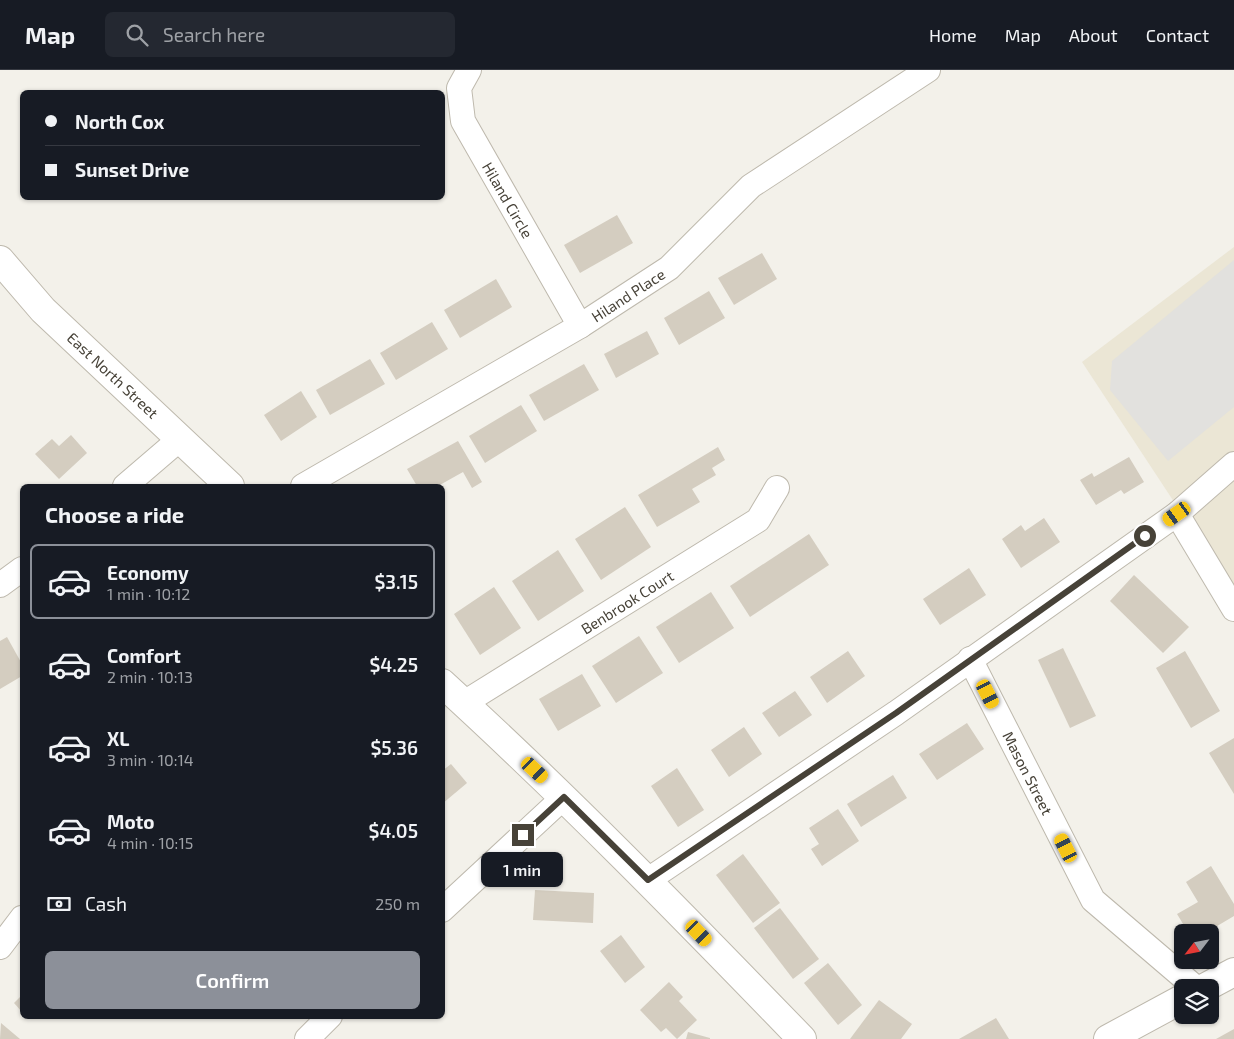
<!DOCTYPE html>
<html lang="en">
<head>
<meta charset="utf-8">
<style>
  :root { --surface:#171b24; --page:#242831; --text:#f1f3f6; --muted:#9ea1a6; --line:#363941; --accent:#8c9099 }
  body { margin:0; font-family:"Exo 2",sans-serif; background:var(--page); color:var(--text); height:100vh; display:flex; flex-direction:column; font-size:19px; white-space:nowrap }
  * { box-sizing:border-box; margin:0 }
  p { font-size:16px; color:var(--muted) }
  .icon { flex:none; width:28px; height:28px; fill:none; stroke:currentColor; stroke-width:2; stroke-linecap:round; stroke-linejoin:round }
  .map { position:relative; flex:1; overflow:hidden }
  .sheet { position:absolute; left:20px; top:414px; width:425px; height:535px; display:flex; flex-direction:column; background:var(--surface); border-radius:8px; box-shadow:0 1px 4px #0004 }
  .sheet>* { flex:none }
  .banner { position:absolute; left:20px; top:20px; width:425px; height:110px; border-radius:8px; box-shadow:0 1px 4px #0004; display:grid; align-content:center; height:110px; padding:0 25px; background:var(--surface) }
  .needle { width:32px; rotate:238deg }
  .tools { position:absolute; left:1174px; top:854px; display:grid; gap:10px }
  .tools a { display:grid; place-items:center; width:45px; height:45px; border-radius:8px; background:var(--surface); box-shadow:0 1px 4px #0004; font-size:25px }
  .end { position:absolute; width:22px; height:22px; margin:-11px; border:6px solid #474238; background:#fff; box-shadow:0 0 0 2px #fff }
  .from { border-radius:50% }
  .bubble { position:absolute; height:35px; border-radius:8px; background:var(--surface); box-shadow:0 1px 4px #0004; font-size:16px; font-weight:600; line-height:35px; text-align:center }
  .car { position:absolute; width:15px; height:30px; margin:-15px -8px; border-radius:6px; box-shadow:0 0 4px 1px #0007; background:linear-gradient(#f5c518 24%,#345 0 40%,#f5c518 0 76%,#345 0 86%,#f5c518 0) }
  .banner b { display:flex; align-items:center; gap:18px; height:48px; font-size:19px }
  .banner b+b { border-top:1px solid var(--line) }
  .banner i { width:12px; height:12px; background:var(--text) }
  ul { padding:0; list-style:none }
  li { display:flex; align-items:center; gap:15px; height:75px; margin:0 10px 8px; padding:0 15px; border:2px solid transparent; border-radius:8px }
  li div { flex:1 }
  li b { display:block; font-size:19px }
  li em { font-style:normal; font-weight:600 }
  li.on { border-color:var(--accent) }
  li>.icon { width:45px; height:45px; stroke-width:1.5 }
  h2 { padding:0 25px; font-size:22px; line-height:60px }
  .pay { display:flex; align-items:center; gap:12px; height:55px; padding:0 25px; font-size:19px }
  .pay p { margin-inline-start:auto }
  .cta { display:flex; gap:10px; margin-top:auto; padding:10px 25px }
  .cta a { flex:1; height:58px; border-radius:8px; background:var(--accent); color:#fff; font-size:20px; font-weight:600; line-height:58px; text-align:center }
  header { display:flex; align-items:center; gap:30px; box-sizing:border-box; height:70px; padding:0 25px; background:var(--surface); border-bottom:1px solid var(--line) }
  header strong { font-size:24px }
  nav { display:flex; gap:28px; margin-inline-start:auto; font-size:18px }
  .search { width:350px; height:45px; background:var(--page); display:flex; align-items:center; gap:12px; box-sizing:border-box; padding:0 18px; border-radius:8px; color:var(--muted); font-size:19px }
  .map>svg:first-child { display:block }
  .education { fill:#ebe6d5 }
  .parking { fill:#e2e1de }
  .building { fill:#d4cdc0 }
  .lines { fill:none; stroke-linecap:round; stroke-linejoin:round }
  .minor-casing { stroke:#beb9ad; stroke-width:26 }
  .tertiary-casing { stroke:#beb9ad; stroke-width:30 }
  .minor { stroke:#fff; stroke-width:24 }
  .tertiary { stroke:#fff; stroke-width:28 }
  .route { stroke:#474238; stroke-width:6 }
  .labels { text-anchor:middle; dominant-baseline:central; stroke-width:4.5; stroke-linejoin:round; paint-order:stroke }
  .street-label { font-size:15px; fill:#474238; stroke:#fff }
</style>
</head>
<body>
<header>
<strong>Map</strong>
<div class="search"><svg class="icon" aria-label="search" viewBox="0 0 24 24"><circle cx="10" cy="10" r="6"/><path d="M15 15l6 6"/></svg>Search here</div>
<nav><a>Home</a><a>Map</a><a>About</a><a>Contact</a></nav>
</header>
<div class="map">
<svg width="1234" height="969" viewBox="0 0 1234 969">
  <rect width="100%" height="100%" fill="#f3f1ea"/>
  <polygon class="education" points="1234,177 1234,523 1082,292"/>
  <polygon class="parking" points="1234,190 1234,337 1168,391 1110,320 1112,291"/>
  <g class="building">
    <polygon points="617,145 633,173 580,203 564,175"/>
    <polygon points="762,183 777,209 734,235 718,208"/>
    <polygon points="496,209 512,237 460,268 444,240"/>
    <polygon points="709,221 725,248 679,275 664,248"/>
    <polygon points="432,252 448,279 396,310 380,283"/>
    <polygon points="647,261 659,284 616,308 604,284"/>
    <polygon points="370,289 385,314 330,345 316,320"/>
    <polygon points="584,294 599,320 544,351 529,325"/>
    <polygon points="301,321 317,347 281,371 264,345"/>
    <polygon points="521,335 537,361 485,393 469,366"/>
    <polygon points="71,365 87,383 59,409 35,384 52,369 59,376"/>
    <polygon points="458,371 482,412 472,418 463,402 438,416 417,416 407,399"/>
    <polygon points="718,377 725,390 712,398 716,405 692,419 700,432 657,457 638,425"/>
    <polygon points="1129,387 1144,412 1124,424 1121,420 1096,435 1080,410 1092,403 1094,407"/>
    <polygon points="625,437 651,477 601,510 575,469"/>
    <polygon points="1044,448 1060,472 1021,498 1002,469 1021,455 1025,461"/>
    <polygon points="809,464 829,495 750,547 730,516"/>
    <polygon points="558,480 584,521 538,551 512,511"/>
    <polygon points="969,498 986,525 940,555 923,529"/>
    <polygon points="1134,505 1189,557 1163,583 1110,531"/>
    <polygon points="494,517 521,558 480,585 454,544"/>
    <polygon points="711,522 734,558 679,593 656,557"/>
    <polygon points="639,566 663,603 616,633 592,596"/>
    <polygon points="7,567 22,594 22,606 0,619 0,571"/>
    <polygon points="1063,578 1096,646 1070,658 1038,590"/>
    <polygon points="848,581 865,606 827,633 810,607"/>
    <polygon points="1185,581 1220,641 1191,658 1156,598"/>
    <polygon points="582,604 601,636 558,661 539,629"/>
    <polygon points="795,621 812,645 779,667 762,643"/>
    <polygon points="967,653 984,679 937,710 919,684"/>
    <polygon points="744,657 762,684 729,707 711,680"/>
    <polygon points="1234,668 1234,724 1209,683"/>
    <polygon points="451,694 467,713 442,734 442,701"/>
    <polygon points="677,698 704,740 678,757 651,716"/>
    <polygon points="893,705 907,728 861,757 847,734"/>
    <polygon points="838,739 859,771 822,796 811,779 819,774 809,758"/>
    <polygon points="743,784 780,833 753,853 716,805"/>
    <polygon points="1211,796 1234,834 1234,846 1207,862 1188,862 1177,844 1198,832 1186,812"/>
    <polygon points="535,820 594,823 593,853 533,850"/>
    <polygon points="780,838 819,889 793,909 754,858"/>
    <polygon points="621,865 645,897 625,913 600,881"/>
    <polygon points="828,893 862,935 838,955 804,913"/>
    <polygon points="669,912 683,927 679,931 697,950 677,969 666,958 661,962 640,940"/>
    <polygon points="22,925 22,942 14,933"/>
    <polygon points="879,930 912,954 901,969 850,969"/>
    <polygon points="996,948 1009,969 959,969"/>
    <polygon points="1,953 20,969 0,969"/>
    <polygon points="1234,959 1234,969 1216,969"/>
    <polygon points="688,962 710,968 710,969 686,969"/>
  </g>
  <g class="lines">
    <defs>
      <g id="minor">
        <polyline points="469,0 459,18 463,51 580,256"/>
        <polyline points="125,416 181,368"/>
        <polyline points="303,416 580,256 669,198 751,116 928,0"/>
        <polyline points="1177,444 1234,539"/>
        <polyline points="0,515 22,499"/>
        <polyline points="970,589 1093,830 1196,918"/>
        <polyline points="464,633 758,450 777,418"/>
        <polyline points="648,810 896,643 1177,444 1234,394"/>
        <polyline points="442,840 564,727"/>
        <polyline points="0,877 22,848"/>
        <polyline points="307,969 330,946"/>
      </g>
      <g id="tertiary">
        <polyline points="0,190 43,240 230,416"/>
        <path d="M 442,613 C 567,727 685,848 802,969"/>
        <polyline points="1204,918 1234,902"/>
        <polyline points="1108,969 1182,929"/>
      </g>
    </defs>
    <use href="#minor" class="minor-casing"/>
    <use href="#tertiary" class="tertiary-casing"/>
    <use href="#minor" class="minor"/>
    <use href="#tertiary" class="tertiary"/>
  </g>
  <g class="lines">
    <polyline class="route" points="523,765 564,727 648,810 896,643 1145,466"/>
  </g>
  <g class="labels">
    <g class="street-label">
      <text transform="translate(508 130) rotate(60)">Hiland Circle</text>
      <text transform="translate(628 225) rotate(-33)">Hiland Place</text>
      <text transform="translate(113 305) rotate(43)">East North Street</text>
      <text transform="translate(627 532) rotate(-32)">Benbrook Court</text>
      <text transform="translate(1028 703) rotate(63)">Mason Street</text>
    </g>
  </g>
</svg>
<div class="tools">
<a><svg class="needle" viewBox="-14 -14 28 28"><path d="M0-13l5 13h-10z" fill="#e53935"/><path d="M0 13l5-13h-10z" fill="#9ea1a6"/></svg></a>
<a><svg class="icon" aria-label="layers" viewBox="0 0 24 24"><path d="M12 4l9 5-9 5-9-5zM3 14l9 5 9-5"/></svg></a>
</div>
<i class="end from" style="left:1145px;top:466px"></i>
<i class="end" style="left:523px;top:765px"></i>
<div class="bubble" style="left:481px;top:782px;width:82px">1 min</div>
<i class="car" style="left:1177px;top:444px;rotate:235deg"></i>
<i class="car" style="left:988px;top:624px;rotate:153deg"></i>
<i class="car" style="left:535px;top:700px;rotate:133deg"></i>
<i class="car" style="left:1066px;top:778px;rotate:333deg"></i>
<i class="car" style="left:699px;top:863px;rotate:136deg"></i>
<div class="banner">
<b><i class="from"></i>North Cox</b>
<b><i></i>Sunset Drive</b>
</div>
<section class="sheet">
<h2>Choose a ride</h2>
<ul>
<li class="on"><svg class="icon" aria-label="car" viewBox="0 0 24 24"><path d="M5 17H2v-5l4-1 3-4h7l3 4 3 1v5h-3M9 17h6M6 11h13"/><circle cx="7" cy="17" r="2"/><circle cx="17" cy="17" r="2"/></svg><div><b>Economy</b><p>1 min · 10:12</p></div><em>$3.15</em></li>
<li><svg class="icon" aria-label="car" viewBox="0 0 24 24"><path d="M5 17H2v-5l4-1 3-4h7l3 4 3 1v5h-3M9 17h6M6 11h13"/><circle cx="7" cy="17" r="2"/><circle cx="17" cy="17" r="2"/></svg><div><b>Comfort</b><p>2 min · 10:13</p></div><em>$4.25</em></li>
<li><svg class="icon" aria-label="car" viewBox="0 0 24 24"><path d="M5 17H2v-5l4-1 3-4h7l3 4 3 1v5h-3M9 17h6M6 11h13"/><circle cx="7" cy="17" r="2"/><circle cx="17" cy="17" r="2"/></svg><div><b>XL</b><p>3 min · 10:14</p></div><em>$5.36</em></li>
<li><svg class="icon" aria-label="car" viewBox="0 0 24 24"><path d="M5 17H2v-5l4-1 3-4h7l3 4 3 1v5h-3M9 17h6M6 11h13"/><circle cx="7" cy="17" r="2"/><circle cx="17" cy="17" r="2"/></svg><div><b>Moto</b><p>4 min · 10:15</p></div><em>$4.05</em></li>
</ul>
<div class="pay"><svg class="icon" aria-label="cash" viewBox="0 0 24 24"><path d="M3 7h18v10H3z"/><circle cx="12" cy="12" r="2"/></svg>Cash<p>250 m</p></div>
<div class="cta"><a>Confirm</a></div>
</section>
</div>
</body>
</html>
